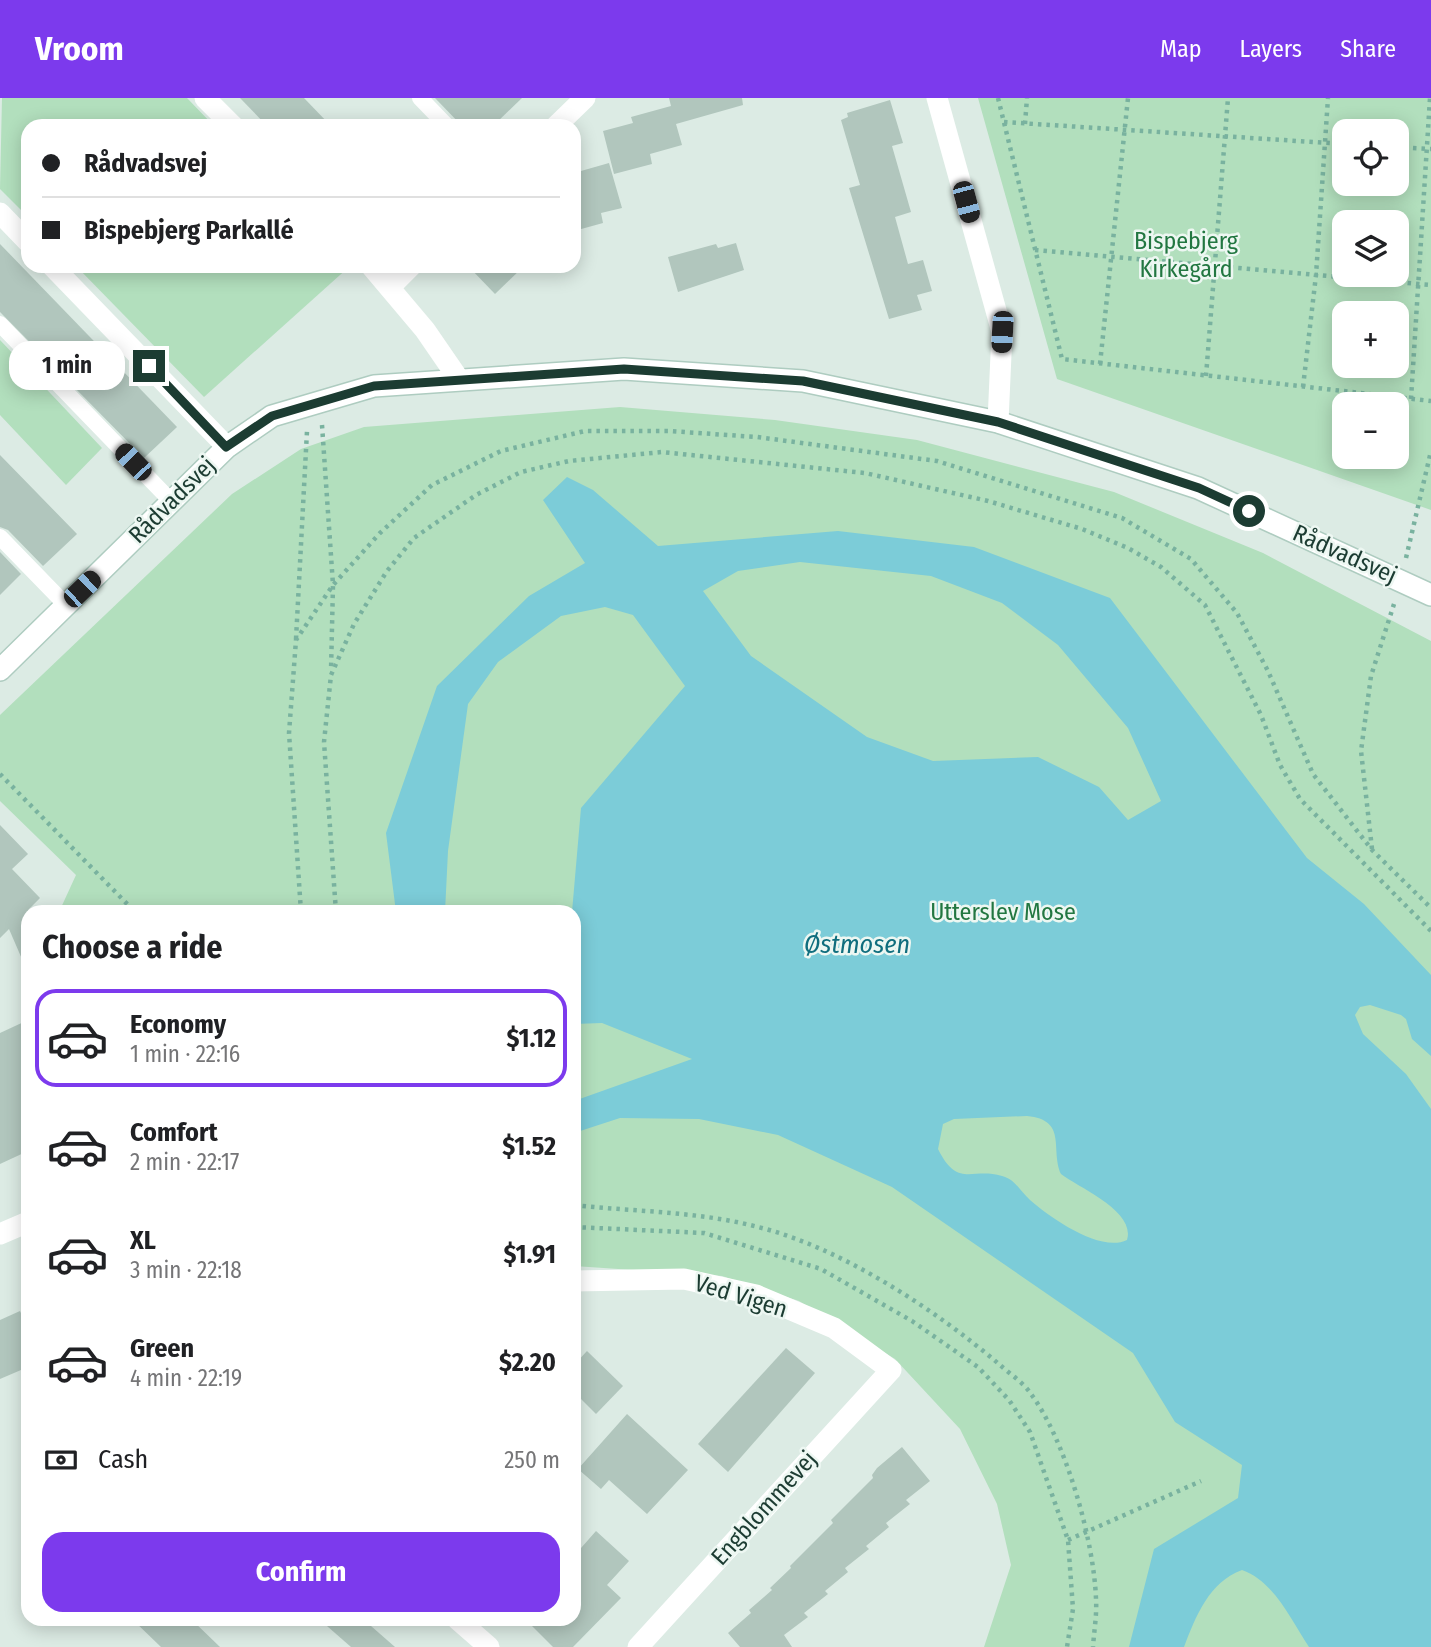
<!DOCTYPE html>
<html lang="en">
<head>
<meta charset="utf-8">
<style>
  :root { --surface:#fff; --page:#f6f6f6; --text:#202124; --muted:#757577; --line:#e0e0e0; --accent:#7c3aed }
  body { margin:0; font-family:"Fira Sans Condensed",sans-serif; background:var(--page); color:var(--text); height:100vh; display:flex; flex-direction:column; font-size:26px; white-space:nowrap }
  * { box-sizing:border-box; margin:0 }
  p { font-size:23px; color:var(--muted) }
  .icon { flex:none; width:38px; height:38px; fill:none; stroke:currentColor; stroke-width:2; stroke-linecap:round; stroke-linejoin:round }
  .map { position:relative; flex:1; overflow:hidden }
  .side { position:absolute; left:21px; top:807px; width:560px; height:721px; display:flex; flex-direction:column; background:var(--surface); border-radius:21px; box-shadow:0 4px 18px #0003 }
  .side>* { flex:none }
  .top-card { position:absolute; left:21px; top:21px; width:560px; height:154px; border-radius:21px; box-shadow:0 4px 18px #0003; display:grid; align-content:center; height:154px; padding:0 21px; background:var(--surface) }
  .fabs { position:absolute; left:1332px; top:21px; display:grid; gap:14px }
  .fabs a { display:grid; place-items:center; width:77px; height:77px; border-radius:14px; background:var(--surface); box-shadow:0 4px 18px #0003; font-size:35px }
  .end { position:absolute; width:32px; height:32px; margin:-16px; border:9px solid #1c3c32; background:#fff; box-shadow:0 0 0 4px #fff }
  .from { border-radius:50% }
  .bubble { position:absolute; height:49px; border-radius:21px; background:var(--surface); box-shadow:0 4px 18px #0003; font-size:23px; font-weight:700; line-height:49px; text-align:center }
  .car { position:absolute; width:21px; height:42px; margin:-21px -10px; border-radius:9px; box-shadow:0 0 5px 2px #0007; background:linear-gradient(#222 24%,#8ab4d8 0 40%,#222 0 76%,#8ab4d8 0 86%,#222 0) }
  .top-card b { display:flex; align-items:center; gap:24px; height:66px; font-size:26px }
  .top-card b+b { border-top:2px solid var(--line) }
  .top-card i { width:18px; height:18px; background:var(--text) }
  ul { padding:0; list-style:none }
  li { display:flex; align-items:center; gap:21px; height:98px; margin:0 14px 10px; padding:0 7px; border:4px solid transparent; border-radius:21px }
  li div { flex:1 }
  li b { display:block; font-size:26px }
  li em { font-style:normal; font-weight:700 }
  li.active { border-color:var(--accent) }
  li>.icon { width:63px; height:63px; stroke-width:1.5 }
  h2 { padding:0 21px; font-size:32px; line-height:84px }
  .pay { display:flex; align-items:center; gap:18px; height:77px; padding:0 21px; font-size:26px }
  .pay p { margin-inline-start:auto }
  .action { display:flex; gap:14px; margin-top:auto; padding:14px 21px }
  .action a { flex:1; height:80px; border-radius:21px; background:var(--accent); color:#fff; font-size:28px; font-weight:700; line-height:80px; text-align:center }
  header { display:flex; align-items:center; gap:42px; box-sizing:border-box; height:98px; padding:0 35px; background:var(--accent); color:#fff }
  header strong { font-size:33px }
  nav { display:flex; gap:38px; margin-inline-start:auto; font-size:24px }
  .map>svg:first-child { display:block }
  .green { fill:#b2dfbd; fill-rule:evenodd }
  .water { fill:#7cccd8; fill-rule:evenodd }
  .building { fill:#b1c6bd }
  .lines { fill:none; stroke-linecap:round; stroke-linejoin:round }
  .secondary-casing { stroke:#aeccc0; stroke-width:24 }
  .path { stroke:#79b29f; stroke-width:4.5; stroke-dasharray:3.5 5; stroke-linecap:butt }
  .lane { stroke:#fff; stroke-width:16 }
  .street { stroke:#fff; stroke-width:21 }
  .secondary { stroke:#fff; stroke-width:21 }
  .route { stroke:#1c3c32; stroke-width:9 }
  .labels { text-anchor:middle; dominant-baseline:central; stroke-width:5; stroke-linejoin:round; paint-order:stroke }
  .park-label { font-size:24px; fill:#227741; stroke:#edf7f2 }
  .street-label { font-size:24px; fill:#1c3c32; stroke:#edf7f2 }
  .water-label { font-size:26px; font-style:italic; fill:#106e7e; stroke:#edf7f2 }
</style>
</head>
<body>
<header>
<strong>Vroom</strong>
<nav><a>Map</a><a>Layers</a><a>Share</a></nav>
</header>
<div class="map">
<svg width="1431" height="1549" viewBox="0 0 1431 1549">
  <rect width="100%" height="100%" fill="#dcebe4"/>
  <g class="green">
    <polygon points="2,0 187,0 214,28 28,28 28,119 0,91"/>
    <path d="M 978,0 L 1431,0 L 1431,412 L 1057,281 ZM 1344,33 L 1396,33 L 1396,86 L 1344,86 ZM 1344,124 L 1396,124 L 1396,177 L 1344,177 ZM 1344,215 L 1396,215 L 1396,268 L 1344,268 ZM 1344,306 L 1396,306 L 1396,359 L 1344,359 Z"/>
    <polygon points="76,168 350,168 204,299"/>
    <polygon points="0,242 102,350 66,387 0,317"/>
    <polygon points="620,309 775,322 917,342 1114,394 1263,455 1431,543 1431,1549 984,1549 1011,1467 997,1406 960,1331 895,1261 799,1203 722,1178 574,1168 574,814 59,814 76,777 0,703 0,617 232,396 301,351 364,329"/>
  </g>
  <path class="water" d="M 567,379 L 593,392 L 658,448 L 838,433 L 974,449 L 1110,500 L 1307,760 L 1364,806 L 1431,877 L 1431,958 L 1412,941 L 1406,921 L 1401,917 L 1370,907 L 1360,909 L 1355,917 L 1363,936 L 1406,976 L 1431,1011 L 1431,1549 L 1309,1549 C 1291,1522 1274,1483 1242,1472 C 1209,1484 1196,1518 1184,1549 L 1129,1549 L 1154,1451 L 1238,1400 L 1242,1367 L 1175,1324 L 1133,1255 L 892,1089 L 778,1037 L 699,1021 L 620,1020 L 574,1035 L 574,1003 L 692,961 L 602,925 L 574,926 L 572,814 L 581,710 L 685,588 L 633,517 L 605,509 L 561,518 L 498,564 L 468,606 L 448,753 L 445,814 L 396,814 L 386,735 L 437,588 L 529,498 L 585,465 L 543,402 ZM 800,464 L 931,478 L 1002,505 L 1058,547 L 1128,630 L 1161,703 L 1128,722 L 1099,689 L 1038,659 L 933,663 L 867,639 L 751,558 L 703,493 L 738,473 ZM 1027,1018 C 1068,1022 1050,1051 1061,1076 C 1079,1090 1136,1113 1127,1142 C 1100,1155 1051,1120 1030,1102 C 1021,1094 1015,1081 1002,1078 C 971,1069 958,1091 938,1051 L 943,1026 L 954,1021 Z"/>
  <g class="building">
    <polygon points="240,0 304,0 331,28 267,28"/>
    <polygon points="435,0 522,0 493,28 462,28"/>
    <polygon points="669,0 742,0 743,7 676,26 682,47 650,56 652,66 614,76 603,33 633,25 631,19 671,8"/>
    <polygon points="890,2 903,45 892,48 911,114 895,119 908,166 923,162 932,193 917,197 922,212 889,221 849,90 860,87 841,22 848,19 847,15"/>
    <polygon points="609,65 622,110 601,115 603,125 574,133 574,75"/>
    <polygon points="736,145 744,172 678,194 668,159 716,146 718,150"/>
    <polygon points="0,146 177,329 144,360 0,214"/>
    <polygon points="468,168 524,168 495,196"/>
    <polygon points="0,357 77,436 43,468 8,432 0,429"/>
    <polygon points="0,454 21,476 0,497"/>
    <polygon points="0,727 28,756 12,771 40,800 28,812 28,875 9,831 0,840"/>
    <polygon points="28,922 28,1053 0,1066 0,935"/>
    <polygon points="20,1213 28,1230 28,1269 0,1281 0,1222"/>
    <polygon points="786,1250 815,1275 728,1374 698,1346"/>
    <polygon points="587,1253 623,1288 596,1316 574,1294 574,1267"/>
    <polygon points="627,1316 688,1372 647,1416 609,1382 601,1391 578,1371"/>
    <polygon points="902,1349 930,1383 906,1402 910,1406 886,1425 889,1429 866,1448 869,1451 845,1470 848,1474 825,1493 828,1496 804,1515 808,1519 784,1537 792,1549 740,1549 728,1535 751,1515 749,1512 772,1492 770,1490 791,1470 790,1468 833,1425 831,1422 873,1380 872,1377 877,1370"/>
    <polygon points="596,1433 629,1463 607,1487 621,1500 573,1549 553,1549 525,1521 574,1521 574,1458"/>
    <polygon points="132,1521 191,1521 220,1549 161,1549"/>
    <polygon points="319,1521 363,1521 395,1549 351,1549"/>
  </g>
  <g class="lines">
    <defs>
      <polyline id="secondary" points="0,572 227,349 272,318 374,288 624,271 803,283 998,324 1198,390 1431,497"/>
    </defs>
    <use href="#secondary" class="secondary-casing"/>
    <g class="path">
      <polyline points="998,0 1062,261 1431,303"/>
      <polyline points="1004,24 1344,46"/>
      <polyline points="1025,26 1027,0"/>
      <polyline points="1396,49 1431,51"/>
      <polyline points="1035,152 1431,187"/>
      <polyline points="1100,266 1128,0"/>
      <polyline points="1206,278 1228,0"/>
      <polyline points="1303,289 1316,177 1328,0"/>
      <polyline points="1411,301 1430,0"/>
      <polyline points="322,327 333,487 331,573"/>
      <polyline points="1406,460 1431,353"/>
      <polyline points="296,541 307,333"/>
      <polyline points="0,676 135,814"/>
      <polyline points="1372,751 1361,653 1371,578 1394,506"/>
      <polyline points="301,814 289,635 296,542 333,487 380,435 432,387 501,353 585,333 669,333 757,339 937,363 1122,420 1191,461 1237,515 1268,573 1313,676 1372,752 1431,810"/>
      <polyline points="336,814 324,644 331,577 354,526 387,473 414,440 476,397 521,374 569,363 662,354 865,375 988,403 1082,431 1128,450 1161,469 1205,507 1261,617 1280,667 1300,701 1431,833"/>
      <path d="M 574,1107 C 636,1114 697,1113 758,1129 C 840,1149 936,1212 1000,1267 C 1010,1276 1024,1285 1031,1296 C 1066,1343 1094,1443 1096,1501 C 1097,1517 1094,1533 1093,1549"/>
      <polyline points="574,1129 704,1135 821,1171 912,1223 978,1269 1009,1302 1030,1334 1068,1442 1073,1511 1067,1549"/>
      <polyline points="1068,1442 1201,1383"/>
    </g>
    <g class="lane">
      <polyline points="420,0 447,28"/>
      <polyline points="0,226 171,403"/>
      <polyline points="0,439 66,507"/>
    </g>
    <g class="street">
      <polyline points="205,0 233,28"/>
      <polyline points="937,0 1002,234 998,324"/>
      <polyline points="556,28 585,0"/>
      <polyline points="0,115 28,144"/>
      <polyline points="52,168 227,349"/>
      <polyline points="371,168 425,232 458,280"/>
      <polyline points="391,188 411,168"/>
      <polyline points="0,1136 28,1124"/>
      <polyline points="574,1183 684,1181 756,1197 834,1230 891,1272 638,1549"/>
      <polyline points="457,1521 489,1549"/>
    </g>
    <use href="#secondary" class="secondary"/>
  </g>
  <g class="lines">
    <polyline class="route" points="149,268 226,349 272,318 374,288 624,271 803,283 998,324 1199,390 1249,413"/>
  </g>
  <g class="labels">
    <g class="park-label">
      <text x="1186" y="143">Bispebjerg<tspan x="1186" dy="28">Kirkegård</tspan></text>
      <text x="1003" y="814">Utterslev Mose</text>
    </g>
    <g class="street-label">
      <text transform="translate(172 402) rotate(-45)">Rådvadsvej</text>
      <text transform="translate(1345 456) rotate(24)">Rådvadsvej</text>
      <text transform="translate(741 1198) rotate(17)">Ved Vigen</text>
      <text transform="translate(764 1410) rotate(-48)">Engblommevej</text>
    </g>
    <g class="water-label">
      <text x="857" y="846">Østmosen</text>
    </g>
  </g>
</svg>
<div class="fabs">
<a><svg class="icon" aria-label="locate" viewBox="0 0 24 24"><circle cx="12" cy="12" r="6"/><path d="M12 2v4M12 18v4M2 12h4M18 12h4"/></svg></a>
<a><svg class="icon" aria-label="layers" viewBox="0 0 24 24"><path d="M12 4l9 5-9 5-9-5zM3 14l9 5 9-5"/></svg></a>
<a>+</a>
<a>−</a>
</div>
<i class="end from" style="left:1249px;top:413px"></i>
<i class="end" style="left:149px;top:268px"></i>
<div class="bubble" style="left:9px;top:243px;width:116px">1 min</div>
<i class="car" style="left:966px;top:104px;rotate:165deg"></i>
<i class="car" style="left:1002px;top:234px;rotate:183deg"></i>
<i class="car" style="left:133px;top:364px;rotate:316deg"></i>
<i class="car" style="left:82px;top:491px;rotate:46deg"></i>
<div class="top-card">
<b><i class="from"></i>Rådvadsvej</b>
<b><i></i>Bispebjerg Parkallé</b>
</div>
<section class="side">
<h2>Choose a ride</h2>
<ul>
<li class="active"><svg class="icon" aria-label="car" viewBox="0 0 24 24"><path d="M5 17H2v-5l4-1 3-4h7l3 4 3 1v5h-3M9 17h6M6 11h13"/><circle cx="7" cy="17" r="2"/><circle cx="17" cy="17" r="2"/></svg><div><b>Economy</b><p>1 min · 22:16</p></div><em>$1.12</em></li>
<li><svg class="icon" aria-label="car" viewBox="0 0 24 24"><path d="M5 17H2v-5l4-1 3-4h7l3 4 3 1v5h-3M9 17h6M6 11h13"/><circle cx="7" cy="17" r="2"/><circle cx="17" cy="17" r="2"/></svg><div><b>Comfort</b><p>2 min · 22:17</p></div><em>$1.52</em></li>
<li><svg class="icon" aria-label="car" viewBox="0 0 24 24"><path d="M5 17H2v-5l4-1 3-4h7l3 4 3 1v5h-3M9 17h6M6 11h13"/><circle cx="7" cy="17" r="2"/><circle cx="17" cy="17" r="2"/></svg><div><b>XL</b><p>3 min · 22:18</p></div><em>$1.91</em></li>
<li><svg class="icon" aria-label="car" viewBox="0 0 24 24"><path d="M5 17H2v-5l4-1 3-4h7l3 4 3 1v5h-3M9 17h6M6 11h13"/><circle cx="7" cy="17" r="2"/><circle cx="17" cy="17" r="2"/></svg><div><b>Green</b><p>4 min · 22:19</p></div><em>$2.20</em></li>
</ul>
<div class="pay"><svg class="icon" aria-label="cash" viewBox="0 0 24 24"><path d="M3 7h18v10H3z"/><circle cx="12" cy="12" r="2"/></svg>Cash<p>250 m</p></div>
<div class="action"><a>Confirm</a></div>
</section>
</div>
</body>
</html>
